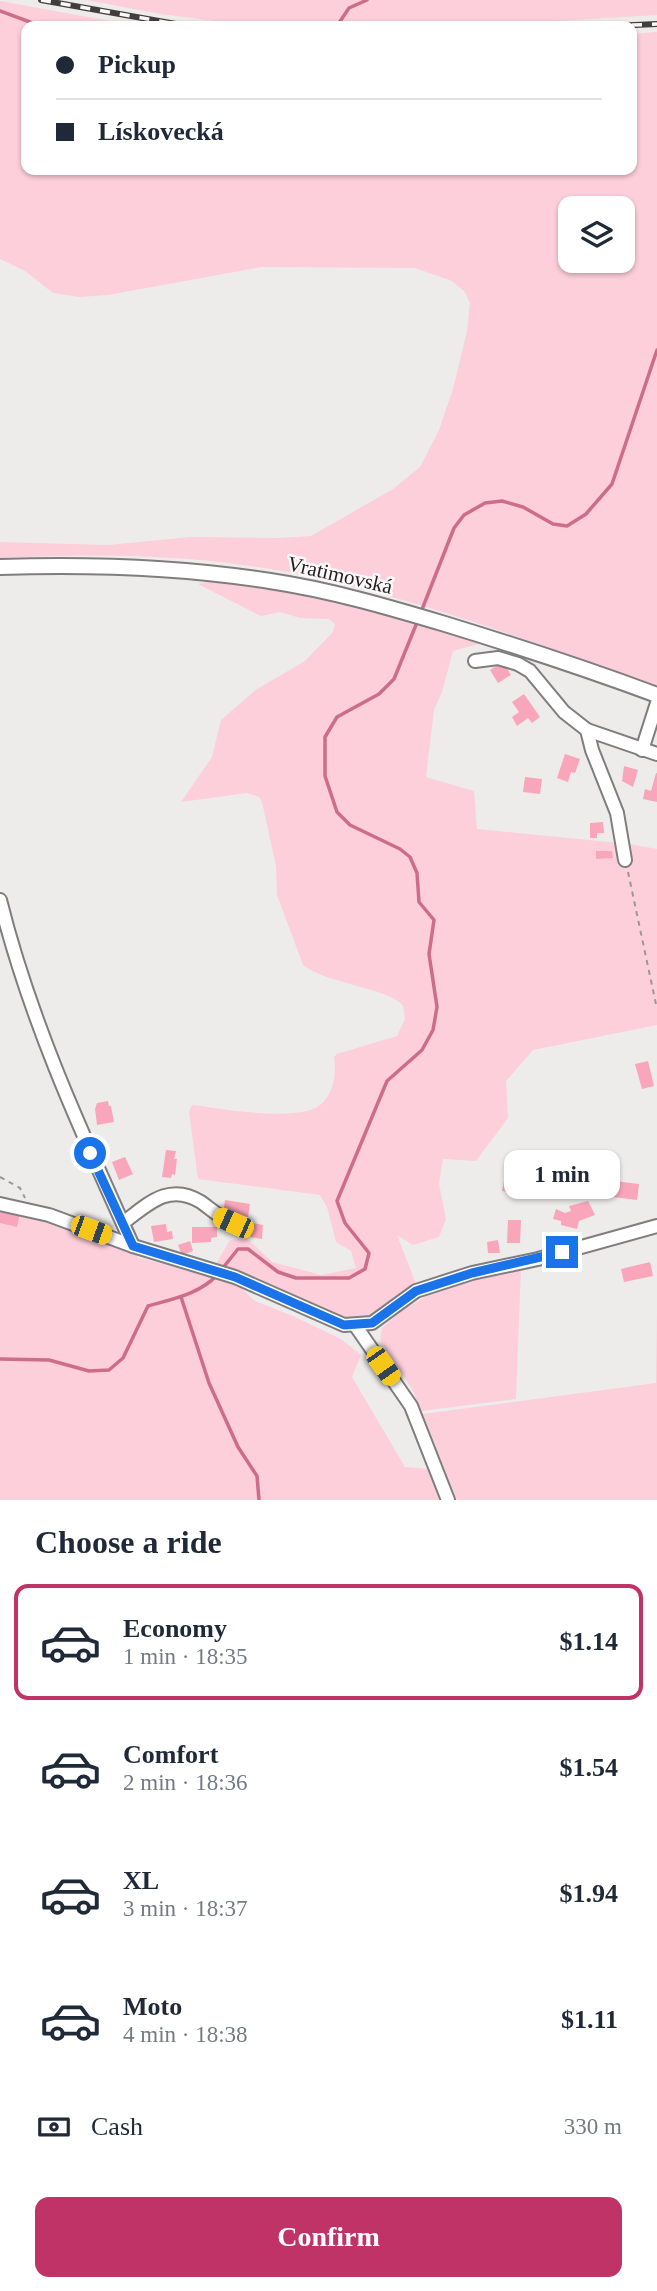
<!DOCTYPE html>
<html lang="en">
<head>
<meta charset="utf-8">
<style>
  :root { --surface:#fff; --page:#f6f6f7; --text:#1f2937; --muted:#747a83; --line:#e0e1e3; --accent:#bf3367 }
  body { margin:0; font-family:Georgia,serif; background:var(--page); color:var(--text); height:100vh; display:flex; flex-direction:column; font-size:26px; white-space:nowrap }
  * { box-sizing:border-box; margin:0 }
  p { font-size:23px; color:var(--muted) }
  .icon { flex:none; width:38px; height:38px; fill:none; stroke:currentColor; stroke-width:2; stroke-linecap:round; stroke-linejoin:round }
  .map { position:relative; height:1500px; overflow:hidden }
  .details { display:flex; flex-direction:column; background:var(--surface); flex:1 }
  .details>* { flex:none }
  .hud { position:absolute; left:21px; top:21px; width:616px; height:154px; border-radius:14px; box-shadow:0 2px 5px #0004; display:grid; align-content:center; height:154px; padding:0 35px; background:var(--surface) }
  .controls { position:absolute; left:558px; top:196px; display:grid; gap:14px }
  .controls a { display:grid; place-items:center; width:77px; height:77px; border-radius:14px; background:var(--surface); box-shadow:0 2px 5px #0004; font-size:35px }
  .end { position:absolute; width:32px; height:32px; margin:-16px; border:9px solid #1a73e8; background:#fff; box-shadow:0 0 0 4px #fff }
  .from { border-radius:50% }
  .bubble { position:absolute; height:49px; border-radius:14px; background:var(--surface); box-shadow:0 2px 5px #0004; font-size:23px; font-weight:700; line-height:49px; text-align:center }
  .car { position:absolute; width:21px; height:42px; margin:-21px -10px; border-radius:9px; box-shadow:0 0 5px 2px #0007; background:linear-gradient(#f5c518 24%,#345 0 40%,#f5c518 0 76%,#345 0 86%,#f5c518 0) }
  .hud b { display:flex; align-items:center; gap:24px; height:66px; font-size:26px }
  .hud b+b { border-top:2px solid var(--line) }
  .hud i { width:18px; height:18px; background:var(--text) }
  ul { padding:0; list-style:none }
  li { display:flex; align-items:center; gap:21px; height:116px; margin:0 14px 10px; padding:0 21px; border:4px solid transparent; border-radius:14px }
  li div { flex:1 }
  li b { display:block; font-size:26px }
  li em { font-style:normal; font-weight:700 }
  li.active { border-color:var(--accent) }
  li>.icon { width:63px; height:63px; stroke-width:1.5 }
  h2 { padding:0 35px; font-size:32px; line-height:84px }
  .pay { display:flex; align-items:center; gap:18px; height:77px; padding:0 35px; font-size:26px }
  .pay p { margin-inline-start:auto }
  .primary-button { display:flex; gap:14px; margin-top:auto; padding:14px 35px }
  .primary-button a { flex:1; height:80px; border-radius:14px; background:var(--accent); color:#fff; font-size:28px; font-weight:700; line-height:80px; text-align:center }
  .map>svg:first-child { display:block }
  .green { fill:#fdcfda; fill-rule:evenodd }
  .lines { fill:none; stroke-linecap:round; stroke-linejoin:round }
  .stream { stroke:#ce6d89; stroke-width:3.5 }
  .building { fill:#f9a6bb }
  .minor-casing { stroke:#807d7e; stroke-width:16 }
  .major-casing { stroke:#807d7e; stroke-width:18 }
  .path { stroke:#9b9898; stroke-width:2; stroke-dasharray:5 5; stroke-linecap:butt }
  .minor { stroke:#fff; stroke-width:12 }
  .major { stroke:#fff; stroke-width:14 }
  .rail-casing { stroke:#403e3e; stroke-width:6 }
  .rail { stroke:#fcf8f9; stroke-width:3.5; stroke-dasharray:10; stroke-linecap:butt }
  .route { stroke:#1a73e8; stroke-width:9 }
  .labels { text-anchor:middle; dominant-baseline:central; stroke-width:5; stroke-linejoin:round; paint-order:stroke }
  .street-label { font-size:21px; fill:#1f1e1e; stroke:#fcf8f9 }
</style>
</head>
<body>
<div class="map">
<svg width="657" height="1500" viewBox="0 0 657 1500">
  <rect width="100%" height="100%" fill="#eeebeb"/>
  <g class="green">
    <polygon points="87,0 657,0 657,15 471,26 255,26 160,14"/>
    <path d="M 0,1 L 137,26 L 26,26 L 26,170 L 632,170 L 632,34 L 657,32 L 657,687 C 537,644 417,597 292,573 C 197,554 96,553 0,558 L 0,542 L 108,545 L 191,537 L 280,538 L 311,536 L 393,489 L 420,467 L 439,430 L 453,389 L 467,331 L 470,303 L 465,292 L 452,281 L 415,268 L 261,267 L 108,295 L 79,297 L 53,293 L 25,271 L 0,259 ZM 623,208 L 623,261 L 570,261 L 570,208 Z"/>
    <path d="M 213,580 L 287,591 L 361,607 L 485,642 L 453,651 L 442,692 L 434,710 L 426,777 L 474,791 L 477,829 L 629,844 L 657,849 L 657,1025 L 533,1050 L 506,1081 L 508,1118 L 476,1161 L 443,1159 L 439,1184 L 446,1219 L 439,1237 L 413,1245 L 397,1235 L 416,1284 L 375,1315 L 338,1318 L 216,1264 L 230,1240 L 247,1238 L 272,1262 L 321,1275 L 356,1268 L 351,1251 L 336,1242 L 327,1207 L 320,1195 L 198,1179 L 189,1112 L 192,1105 C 224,1109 283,1120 313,1109 C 333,1101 337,1075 334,1057 L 337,1054 L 397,1036 L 405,1019 L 403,1006 C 390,988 326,984 303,965 L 277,895 L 276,866 L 262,802 L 259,797 L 247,793 L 181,802 L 212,757 L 221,720 L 257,689 L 305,661 L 333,632 L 335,624 L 329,619 L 300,618 L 280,612 L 261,616 L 198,584 Z"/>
    <polygon points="0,1212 48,1222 135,1252 138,1258 230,1278 255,1301 295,1317 341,1339 361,1355 352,1377 405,1467 430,1469 442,1500 0,1500"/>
    <polygon points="521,1268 516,1399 421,1411 412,1389 380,1340 382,1328 403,1310 444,1286"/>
    <polygon points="657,1315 657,1500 457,1500 423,1414 656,1383"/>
  </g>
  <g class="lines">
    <g class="stream">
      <polyline points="0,11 38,25 90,24 101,26"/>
      <polyline points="337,26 349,8 367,0"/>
      <polyline points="421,612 454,528 464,515 485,503 502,501 523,507 553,524 567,526 586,514 612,484 657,350"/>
      <polyline points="222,1269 238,1249 248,1249 278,1272 296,1278 349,1278 365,1269 369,1253 345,1223 337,1201 387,1081 422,1050 433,1030 437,1007 429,954 434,920 419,902 417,873 410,857 400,849 350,825 337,812 325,776 325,737 337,717 379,694 394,679 418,620"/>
      <polyline points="181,1297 209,1383 238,1447 257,1476 259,1500"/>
      <path d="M 0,1359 L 49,1360 L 89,1371 L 109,1370 L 123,1358 L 148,1306 C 172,1299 200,1294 217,1275"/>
    </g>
  </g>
  <g class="building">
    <polygon points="503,662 511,675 498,683 490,670"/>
    <polygon points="524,694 540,717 532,723 528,718 517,726 512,717 519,712 512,702"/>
    <polygon points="565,754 580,759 575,773 571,772 568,782 557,778"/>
    <polygon points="624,766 638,770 633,787 622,781"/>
    <polygon points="656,773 657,773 657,802 643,799 645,789 651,791"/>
    <polygon points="525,777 542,779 540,794 523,792"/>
    <polygon points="603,822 604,833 597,833 597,838 590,838 590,823"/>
    <polygon points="596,851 612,851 613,858 596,859"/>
    <polygon points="648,1061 654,1086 642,1089 635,1064"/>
    <polygon points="108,1101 109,1106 111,1106 114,1122 97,1125 95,1109 97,1103"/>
    <polygon points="166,1150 176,1151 174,1159 177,1159 175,1175 172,1174 171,1178 162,1177"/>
    <polygon points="125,1157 133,1174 119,1180 112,1162"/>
    <polygon points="615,1181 639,1184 637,1200 613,1197"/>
    <polygon points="504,1182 521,1185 520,1194 502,1191"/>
    <polygon points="225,1200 250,1204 248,1217 223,1213"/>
    <polygon points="588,1201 595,1215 579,1221 577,1229 561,1225 561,1221 553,1219 556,1209 565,1213 571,1211 569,1206"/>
    <polygon points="0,1208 20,1213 17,1227 0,1223"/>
    <polygon points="508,1220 521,1220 520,1243 507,1243"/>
    <polygon points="252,1223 263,1225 262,1239 250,1237"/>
    <polygon points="166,1224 167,1232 172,1231 173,1239 154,1242 151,1226"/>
    <polygon points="192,1227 217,1227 217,1237 211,1238 211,1242 192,1243"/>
    <polygon points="498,1240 500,1253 488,1253 487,1242"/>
    <polygon points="190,1241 193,1251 182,1255 178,1245"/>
    <polygon points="650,1262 653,1276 624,1282 621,1269"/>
  </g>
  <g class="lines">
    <defs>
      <g id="minor">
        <polyline points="475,661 498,658 518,664 530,671 564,712 587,730 592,750 617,813 625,860"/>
        <polyline points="587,730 657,754"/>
        <polyline points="642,750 657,703"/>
        <path d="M 0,900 C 30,1021 82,1133 133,1246"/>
        <polyline points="0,1204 49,1215 133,1246 235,1277 344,1325 372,1323 416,1291 472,1273 538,1259 657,1226"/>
        <path d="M 123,1223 C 148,1204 169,1182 201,1202 C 212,1210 220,1218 233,1223"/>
        <polyline points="355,1325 411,1406 448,1500"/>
      </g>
      <path id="major" d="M 0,567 C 90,564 181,567 270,581 C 330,590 388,607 445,624 C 517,646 587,669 657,695"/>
    </defs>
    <use href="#minor" class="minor-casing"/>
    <use href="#major" class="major-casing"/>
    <g class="path">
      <polyline points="628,872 657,1009"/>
      <polyline points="0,1177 20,1188 25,1198"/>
    </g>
    <use href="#minor" class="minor"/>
    <use href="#major" class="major"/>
    <defs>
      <g id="rail">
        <polyline points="41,0 187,26"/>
        <polyline points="612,26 657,24"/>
      </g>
    </defs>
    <use href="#rail" class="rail-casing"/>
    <use href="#rail" class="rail"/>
  </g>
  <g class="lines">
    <polyline class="route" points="90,1153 133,1246 235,1277 344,1325 372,1323 416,1291 472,1273 562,1252"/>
  </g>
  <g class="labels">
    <g class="street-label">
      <text transform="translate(340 575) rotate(13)">Vratimovská</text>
    </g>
  </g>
</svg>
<div class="controls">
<a><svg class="icon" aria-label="layers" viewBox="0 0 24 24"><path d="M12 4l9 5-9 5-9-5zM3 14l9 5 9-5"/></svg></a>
</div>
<i class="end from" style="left:90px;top:1153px"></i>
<i class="end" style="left:562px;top:1252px"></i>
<div class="bubble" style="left:504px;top:1150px;width:116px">1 min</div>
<i class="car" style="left:233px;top:1223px;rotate:294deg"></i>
<i class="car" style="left:91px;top:1230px;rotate:110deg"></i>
<i class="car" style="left:383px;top:1366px;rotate:145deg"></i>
<div class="hud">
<b><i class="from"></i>Pickup</b>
<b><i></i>Lískovecká</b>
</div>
</div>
<section class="details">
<h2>Choose a ride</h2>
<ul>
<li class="active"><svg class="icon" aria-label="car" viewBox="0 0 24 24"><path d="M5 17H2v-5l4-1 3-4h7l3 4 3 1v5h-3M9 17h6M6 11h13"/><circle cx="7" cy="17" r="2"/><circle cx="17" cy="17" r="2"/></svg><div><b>Economy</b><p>1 min · 18:35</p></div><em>$1.14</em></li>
<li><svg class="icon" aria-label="car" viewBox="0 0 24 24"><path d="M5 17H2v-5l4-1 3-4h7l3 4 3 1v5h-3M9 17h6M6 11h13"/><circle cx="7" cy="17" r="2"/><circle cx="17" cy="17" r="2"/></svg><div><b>Comfort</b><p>2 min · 18:36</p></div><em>$1.54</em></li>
<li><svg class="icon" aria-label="car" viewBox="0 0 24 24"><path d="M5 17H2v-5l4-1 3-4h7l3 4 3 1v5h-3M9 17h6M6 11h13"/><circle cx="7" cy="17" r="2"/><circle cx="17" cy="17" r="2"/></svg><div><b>XL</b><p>3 min · 18:37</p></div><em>$1.94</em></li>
<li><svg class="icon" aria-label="car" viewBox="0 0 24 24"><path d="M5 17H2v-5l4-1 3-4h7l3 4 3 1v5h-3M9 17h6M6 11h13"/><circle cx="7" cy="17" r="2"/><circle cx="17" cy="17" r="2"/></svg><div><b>Moto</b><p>4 min · 18:38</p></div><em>$1.11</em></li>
</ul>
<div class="pay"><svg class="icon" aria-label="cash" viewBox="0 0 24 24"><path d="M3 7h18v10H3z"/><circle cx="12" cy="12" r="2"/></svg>Cash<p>330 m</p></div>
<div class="primary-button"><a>Confirm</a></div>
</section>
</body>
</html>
